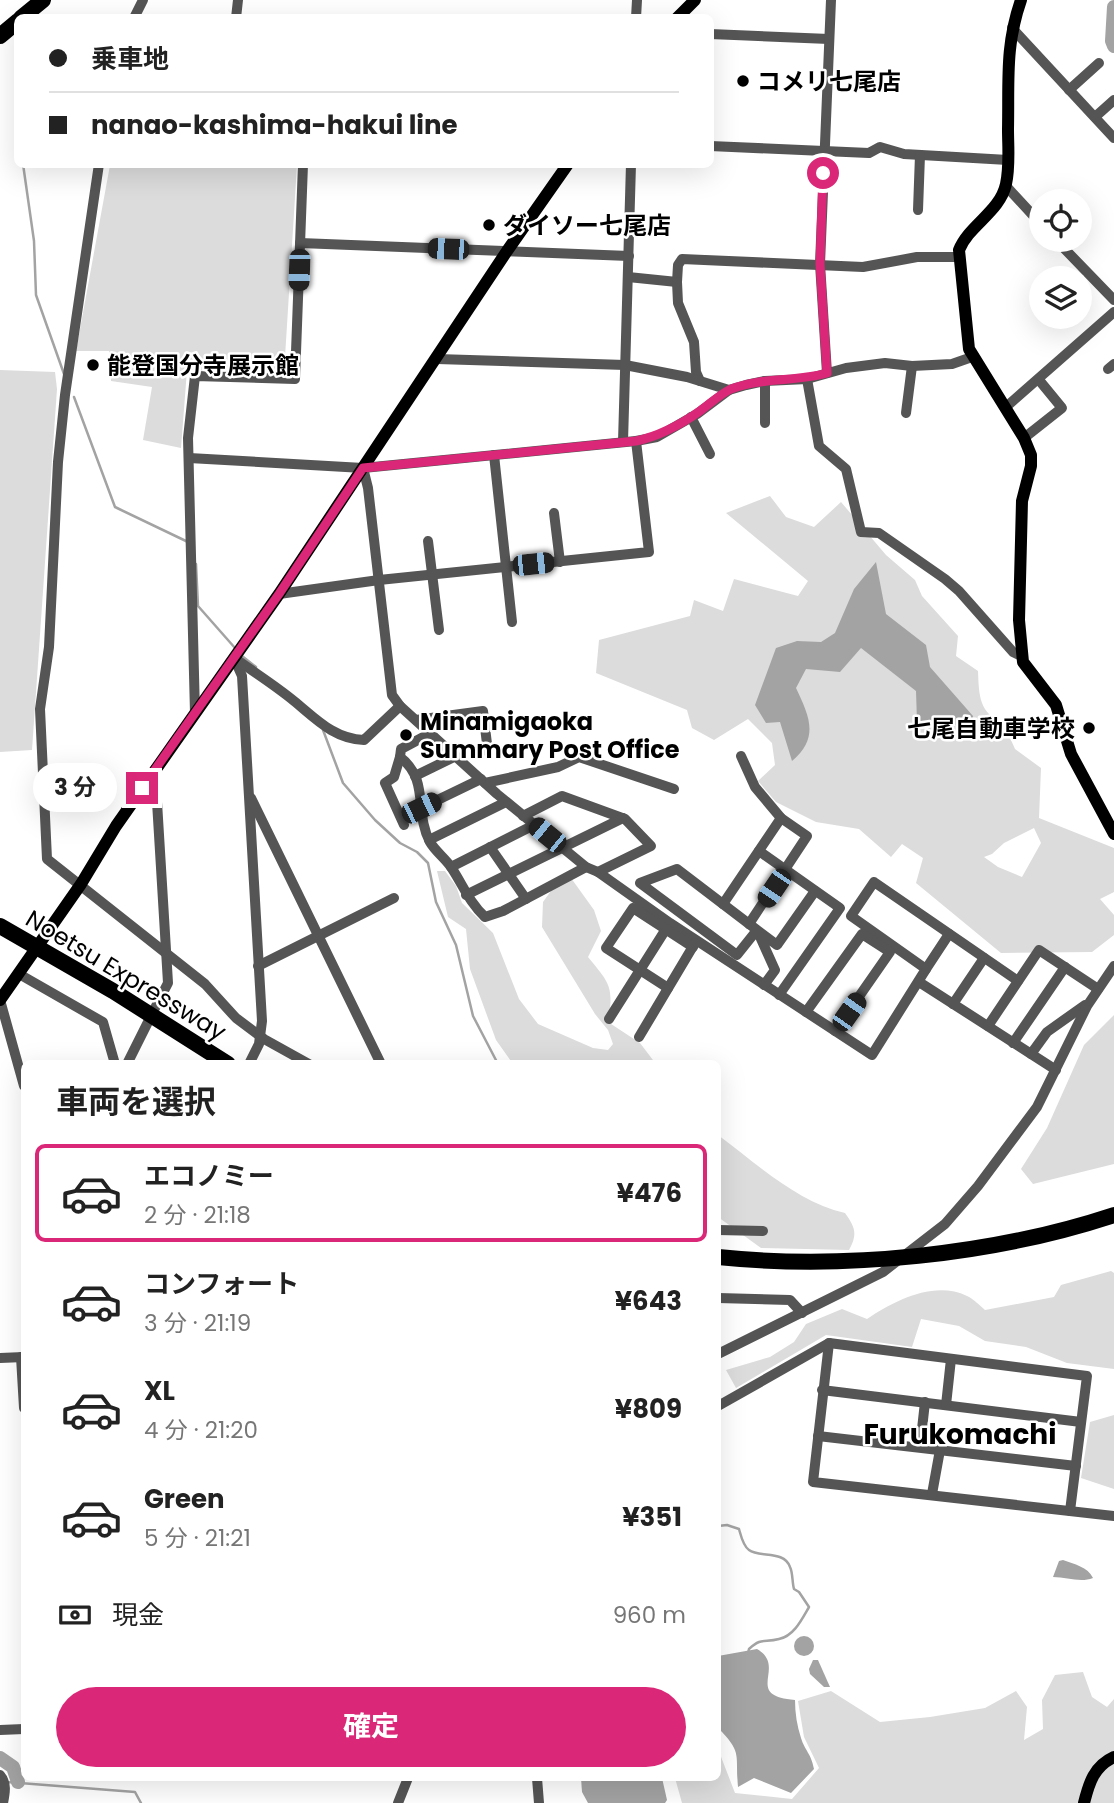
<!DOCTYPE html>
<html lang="ja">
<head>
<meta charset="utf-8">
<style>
  :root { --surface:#fff; --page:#f2f2f2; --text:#222; --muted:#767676; --line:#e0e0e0; --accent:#db2777 }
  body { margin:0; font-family:Poppins,"Noto Sans JP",sans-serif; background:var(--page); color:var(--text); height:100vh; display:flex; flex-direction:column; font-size:26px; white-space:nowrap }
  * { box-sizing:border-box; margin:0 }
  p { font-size:23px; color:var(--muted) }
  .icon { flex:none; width:38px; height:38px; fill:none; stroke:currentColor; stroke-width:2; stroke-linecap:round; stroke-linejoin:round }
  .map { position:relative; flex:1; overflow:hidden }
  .sheet { position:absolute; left:21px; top:1060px; width:700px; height:721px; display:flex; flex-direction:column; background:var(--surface); border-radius:10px; box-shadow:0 7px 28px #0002 }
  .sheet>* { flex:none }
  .guide { position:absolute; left:14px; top:14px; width:700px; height:154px; border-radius:10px; box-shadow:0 7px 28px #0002; display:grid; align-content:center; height:154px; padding:0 35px; background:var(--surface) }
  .buttons { position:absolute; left:1029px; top:189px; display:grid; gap:14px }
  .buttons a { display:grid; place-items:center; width:63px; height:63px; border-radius:50%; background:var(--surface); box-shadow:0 7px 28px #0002; font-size:35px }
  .end { position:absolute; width:32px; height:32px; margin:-16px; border:9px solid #db2777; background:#fff; box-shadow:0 0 0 4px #fff }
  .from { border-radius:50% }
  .bubble { position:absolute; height:49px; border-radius:24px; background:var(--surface); box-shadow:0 7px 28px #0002; font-size:23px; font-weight:700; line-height:49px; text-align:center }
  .car { position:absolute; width:21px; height:42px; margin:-21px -10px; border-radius:9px; box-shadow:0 0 5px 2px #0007; background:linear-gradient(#222 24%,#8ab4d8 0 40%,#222 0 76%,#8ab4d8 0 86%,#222 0) }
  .guide b { display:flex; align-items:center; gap:24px; height:66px; font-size:26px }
  .guide b+b { border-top:2px solid var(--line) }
  .guide i { width:18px; height:18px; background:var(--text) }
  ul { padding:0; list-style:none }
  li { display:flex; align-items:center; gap:21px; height:98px; margin:0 14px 10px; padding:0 21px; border:4px solid transparent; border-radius:10px }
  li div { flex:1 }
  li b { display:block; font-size:26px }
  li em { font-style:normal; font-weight:700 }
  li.current { border-color:var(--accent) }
  li>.icon { width:63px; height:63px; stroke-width:1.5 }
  h2 { padding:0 35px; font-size:32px; line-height:84px }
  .pay { display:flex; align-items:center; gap:18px; height:77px; padding:0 35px; font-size:26px }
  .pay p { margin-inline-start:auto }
  .action { display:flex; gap:14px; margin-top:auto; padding:14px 35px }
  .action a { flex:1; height:80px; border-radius:42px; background:var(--accent); color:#fff; font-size:28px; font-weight:700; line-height:80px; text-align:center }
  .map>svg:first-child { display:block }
  .green { fill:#dcdcdc; fill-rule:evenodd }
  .water { fill:#a3a3a3 }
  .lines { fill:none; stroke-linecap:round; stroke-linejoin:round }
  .stream { stroke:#a3a3a3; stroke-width:2.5 }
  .river { stroke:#a3a3a3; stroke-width:14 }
  .minor { stroke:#555; stroke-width:10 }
  .major { stroke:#000; stroke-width:12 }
  .highway { stroke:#000; stroke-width:16 }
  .route { stroke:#db2777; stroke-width:9 }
  .poi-dot { fill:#000; stroke:#fff; stroke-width:2.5 }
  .labels { text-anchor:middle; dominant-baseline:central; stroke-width:5; stroke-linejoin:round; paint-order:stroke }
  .poi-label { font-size:24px; font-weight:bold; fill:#000; stroke:#fff; text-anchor:start }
  .street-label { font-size:24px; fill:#000; stroke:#fff }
  .quarter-label { font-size:28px; font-weight:bold; fill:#000; stroke:#fff }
</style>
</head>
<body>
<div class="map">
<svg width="1114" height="1803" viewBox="0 0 1114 1803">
  <rect width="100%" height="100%" fill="#fff"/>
  <g class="green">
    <polygon points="110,165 297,165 284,373 187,370 181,448 143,440 152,387 111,381 109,351 76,351"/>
    <polygon points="0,370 55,372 57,389 32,750 0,752"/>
    <path d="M 770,496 L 786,517 L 814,527 L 841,502 L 886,555 L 915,580 L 922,596 L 958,636 L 956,656 L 978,671 C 979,696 979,713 1004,724 L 1015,749 L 1041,768 L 1039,818 L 1114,848 L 1114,892 L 1100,899 L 1114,915 L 1114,935 L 1092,952 L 1001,953 L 916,883 L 923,858 L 902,844 L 891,857 L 859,829 L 816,822 L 776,802 L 758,781 L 775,765 L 772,743 L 748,719 L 714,740 L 692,728 L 687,710 L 596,673 L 599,640 L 690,616 L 694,600 L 723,611 L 734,579 L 798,596 L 808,581 L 726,513 ZM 1034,828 L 1041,843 L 1022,877 L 998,867 L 984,857 L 992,854 L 1004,843 Z"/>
    <path d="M 437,871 L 445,871 L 456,886 L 462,903 L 493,933 L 519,999 L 538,1024 L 593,1048 L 608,1050 L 613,1044 L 608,1030 L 595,1014 L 542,927 L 543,902 L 558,881 L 571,878 L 594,910 L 601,931 L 588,957 C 610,984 614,986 608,1022 L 640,1043 L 656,1064 L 513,1064 L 496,1040 L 470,969 L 466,929 L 448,917 Z"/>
    <polygon points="1114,1015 1114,1164 1033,1184 1021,1169 1047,1128 1084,1045"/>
    <path d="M 718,1135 C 756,1163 797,1202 845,1213 C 855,1227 858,1234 849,1250 L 761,1248 L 718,1217 Z"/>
    <path d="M 1111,1271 L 1114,1273 L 1114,1369 L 1067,1363 L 1026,1347 L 985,1341 L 959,1326 L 921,1319 L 912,1347 L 826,1335 L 736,1388 L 726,1370 L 770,1357 L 794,1342 L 806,1324 L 842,1309 L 867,1319 C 894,1301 934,1280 967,1296 C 974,1299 980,1306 985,1310 L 1054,1297 L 1061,1285 Z"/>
    <polygon points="1114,1415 1114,1489 1081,1478 1090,1422"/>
    <polygon points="1083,1672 1092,1697 1107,1707 1114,1699 1114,1803 682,1803 675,1778 718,1778 718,1749 735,1793 792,1799 819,1768 804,1737 798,1701 831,1691 880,1722 930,1717 985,1708 1016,1691 1027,1707 1024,1740 1043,1729 1042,1700 1055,1675"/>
  </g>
  <g class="water">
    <path d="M 876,562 L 886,614 L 926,645 L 930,667 L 973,716 L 972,726 L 917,722 L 916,691 L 861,648 L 840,672 L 806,669 L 796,688 C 809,716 820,737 792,761 L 780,722 L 766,723 L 755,705 L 776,648 L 797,641 L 821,642 L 835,633 L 854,589 Z"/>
    <path d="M 1063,1560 C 1074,1564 1088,1567 1093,1578 C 1080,1583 1067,1577 1053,1577 L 1059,1561 Z"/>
    <circle cx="804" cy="1646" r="10"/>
    <path d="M 757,1649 C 788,1667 742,1696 795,1700 C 795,1713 797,1726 801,1738 C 805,1751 811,1753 814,1769 L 791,1793 L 754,1778 L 738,1787 C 735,1754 743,1753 718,1728 L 718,1656 Z"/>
    <polygon points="813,1660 818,1660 830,1687 824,1687 810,1674 809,1669"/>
    <polygon points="581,1778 662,1778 667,1800 665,1803 588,1803 582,1792"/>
  </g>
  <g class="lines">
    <g class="stream">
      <polyline points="16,39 18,91"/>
      <polyline points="23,164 34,241 36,295 64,374"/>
      <polyline points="74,397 115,507 188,542"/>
      <polyline points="196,564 198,606 235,648"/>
      <polyline points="242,656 256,667"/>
      <polyline points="323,730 343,783 375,820 400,843 417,852 428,863 436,902 456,945 473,1016 498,1064"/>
      <path d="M 718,1526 L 727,1525 L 739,1529 C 741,1536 743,1546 749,1550 C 760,1558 784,1550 790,1567 C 793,1573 792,1582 794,1589 L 799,1592 L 809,1607 C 802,1619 794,1636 779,1639 C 764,1643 762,1637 749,1649 L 748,1653"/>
      <polyline points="7,1782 135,1792 141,1803"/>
    </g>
    <g class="river">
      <polyline points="1114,7 1112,41 1114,46"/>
      <polyline points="0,1758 13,1767 18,1782"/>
    </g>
    <g class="minor">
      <polyline points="134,18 143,0"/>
      <polyline points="236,18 238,0"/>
      <polyline points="636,18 637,0"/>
      <polyline points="1012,28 1114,138"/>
      <polyline points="710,34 829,39"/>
      <polyline points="1069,90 1099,63"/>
      <polyline points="1095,117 1114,100"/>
      <polyline points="710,146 869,153 880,147 904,154 1008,160"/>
      <polyline points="99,164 65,395 58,462 49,647 40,709 47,859 205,984 236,1018 264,1039 309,1064"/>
      <polyline points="1006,186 1041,224"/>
      <polyline points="918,210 920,155"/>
      <polyline points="1056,240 1114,300"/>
      <polyline points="300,243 629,256"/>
      <polyline points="628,277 677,282 678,265 682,259 863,267 917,257 958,257"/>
      <polyline points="677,282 678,303 694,342 696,372 700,381"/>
      <polyline points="437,359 625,365 687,377 729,390"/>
      <polyline points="1108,369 1114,364"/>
      <polyline points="827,373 820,264 831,0"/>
      <polyline points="807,379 819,446 846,469 861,532 879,533 945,579 959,591 1013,652 1021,656"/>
      <polyline points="765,381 765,423"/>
      <polyline points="1006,407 1114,312"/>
      <polyline points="906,413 912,366"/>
      <polyline points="691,417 710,454"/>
      <polyline points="1024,438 1062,408 1039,380"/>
      <polyline points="623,442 631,164"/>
      <polyline points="494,455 512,622"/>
      <polyline points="189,458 363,468 636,441 657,437 697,414 729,390 746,385 765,381 807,379 846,368 885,363 912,366 952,364 972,357"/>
      <polyline points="363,468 368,488 392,695 400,706 497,794 586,867 598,872 670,923 872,1055 926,969 851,916 874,882 1018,981"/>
      <polyline points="554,513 560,562"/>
      <polyline points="428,541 439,630"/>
      <polyline points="279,594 379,580 649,552 636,441"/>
      <polyline points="234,658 242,676 262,1021 259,1044 249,1064"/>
      <path d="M 236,659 C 255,673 276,686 294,701 C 316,719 334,739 364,740 L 400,706"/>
      <polyline points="195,713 188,438 195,376 295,379 303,164"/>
      <polyline points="416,720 483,711 488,752"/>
      <path d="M 431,733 L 401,749 L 400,757 C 430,780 414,813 430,842 C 435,851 445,858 451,867 C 463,885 469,902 485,917 L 503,911 L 586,867"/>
      <polyline points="741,756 755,787 781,818"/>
      <polyline points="400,757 394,777 385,783 404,825"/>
      <polyline points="415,776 456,756"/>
      <polyline points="485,783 558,767 579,757 674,789"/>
      <polyline points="251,798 381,1064"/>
      <polyline points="421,808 481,779"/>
      <polyline points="523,816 562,796 625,819 651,846 598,872"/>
      <polyline points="429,840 506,802"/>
      <polyline points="490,847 526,899"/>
      <polyline points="759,851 840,908 779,995"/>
      <polyline points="451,867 534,825"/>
      <polyline points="466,895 623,818"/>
      <polyline points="723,904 781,818 807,836 749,924"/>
      <polyline points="258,966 394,898"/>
      <polyline points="926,969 949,934"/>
      <polyline points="19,974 103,1022 115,1064"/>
      <polyline points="919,982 1056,1070"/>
      <polyline points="764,985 775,970 757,930 677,869 640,883 737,955 757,930 777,945 815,891"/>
      <polyline points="668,988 606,948 633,908 693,947"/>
      <polyline points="0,1000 24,1086"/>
      <polyline points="953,1004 984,958"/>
      <polyline points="155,1008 168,983 155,769"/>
      <polyline points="806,1012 862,934 890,952 835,1031"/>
      <polyline points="609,1019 666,929"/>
      <polyline points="988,1026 1039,950 1098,989"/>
      <polyline points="639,1037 695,943"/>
      <polyline points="1013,1043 1065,967"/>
      <polyline points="1031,1054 1047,1032 1085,1005"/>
      <polyline points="127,1064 148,1022"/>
      <polyline points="718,1230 763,1231"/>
      <polyline points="718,1298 790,1300 802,1313"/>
      <polyline points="829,1343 813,1482 1114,1516"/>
      <polyline points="718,1354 883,1272 945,1224 978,1186 1037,1107 1087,1006 1114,966"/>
      <polyline points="21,1357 24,1408"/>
      <polyline points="0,1358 24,1357"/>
      <polyline points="822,1390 1081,1422"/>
      <polyline points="946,1405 951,1359"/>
      <polyline points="718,1406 829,1343 1087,1376 1070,1511"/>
      <polyline points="818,1436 1076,1466"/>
      <polyline points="920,1447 925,1402"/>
      <polyline points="932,1494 940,1450"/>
      <polyline points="0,1730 24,1729"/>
      <path d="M 0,1775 C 7,1783 5,1793 3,1803"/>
      <polyline points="537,1778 539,1803"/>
      <polyline points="398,1803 408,1778"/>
    </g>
    <g class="major">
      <path d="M 1021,0 C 1005,46 1009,81 1008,129 C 1008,147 1010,166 1006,184 C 1000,212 969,225 959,250 L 969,349 L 1024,438 L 1031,455 L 1031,466 L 1022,501 L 1019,620 L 1023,662 L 1056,705 L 1071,754 L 1114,834"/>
      <polyline points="677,18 695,0"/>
      <polyline points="0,1000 81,884 116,826 279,594 507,251 568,164"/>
      <path d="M 1084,1803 C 1089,1783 1094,1766 1114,1757"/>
    </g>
    <g class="highway">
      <polyline points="21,18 43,0"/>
      <polyline points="0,36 18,21"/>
      <polyline points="0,926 113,991 228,1064"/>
      <path d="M 718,1257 C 845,1270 993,1255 1114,1215"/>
    </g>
  </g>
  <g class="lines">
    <path class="route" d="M 142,788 L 279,594 L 363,468 L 636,441 C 660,436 680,425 700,411 C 710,404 720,394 731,389 C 762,377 796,382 827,373 L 820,264 L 823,173"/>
  </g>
  <g class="poi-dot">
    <circle cx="743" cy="81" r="7"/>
    <circle cx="489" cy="225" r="7"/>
    <circle cx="93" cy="365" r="7"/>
    <circle cx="1089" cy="728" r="7"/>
    <circle cx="406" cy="735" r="7"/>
  </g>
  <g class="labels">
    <g class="poi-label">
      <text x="757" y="81">コメリ七尾店</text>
      <text x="503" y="225">ダイソー七尾店</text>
      <text x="107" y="365">能登国分寺展示館</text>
      <text x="420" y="721">Minamigaoka<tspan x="420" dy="28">Summary Post Office</tspan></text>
      <text x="1075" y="728" text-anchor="end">七尾自動車学校</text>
    </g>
    <g class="street-label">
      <text transform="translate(126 975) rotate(31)">Noetsu Expressway</text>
    </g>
    <g class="quarter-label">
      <text x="960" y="1434">Furukomachi</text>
    </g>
  </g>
</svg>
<div class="buttons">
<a><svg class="icon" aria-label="locate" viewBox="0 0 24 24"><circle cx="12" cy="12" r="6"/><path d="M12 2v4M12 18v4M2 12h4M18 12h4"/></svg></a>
<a><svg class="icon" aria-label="layers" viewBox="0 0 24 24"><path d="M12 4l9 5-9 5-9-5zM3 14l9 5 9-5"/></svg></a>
</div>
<i class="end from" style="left:823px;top:173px"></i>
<i class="end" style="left:142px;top:788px"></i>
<div class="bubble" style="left:33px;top:763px;width:84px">3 分</div>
<i class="car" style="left:448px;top:249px;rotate:272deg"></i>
<i class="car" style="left:299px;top:270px;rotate:182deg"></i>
<i class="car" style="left:533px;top:564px;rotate:84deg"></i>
<i class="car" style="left:421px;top:808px;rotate:64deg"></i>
<i class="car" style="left:547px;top:835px;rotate:309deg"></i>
<i class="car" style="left:774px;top:888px;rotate:214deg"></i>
<i class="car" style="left:849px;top:1012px;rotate:35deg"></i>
<div class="guide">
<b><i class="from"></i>乗車地</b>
<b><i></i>nanao-kashima-hakui line</b>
</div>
<section class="sheet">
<h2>車両を選択</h2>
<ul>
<li class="current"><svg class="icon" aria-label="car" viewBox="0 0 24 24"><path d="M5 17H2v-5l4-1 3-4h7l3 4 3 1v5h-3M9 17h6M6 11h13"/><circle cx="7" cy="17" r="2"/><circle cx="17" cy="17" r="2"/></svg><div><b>エコノミー</b><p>2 分 · 21:18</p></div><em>¥476</em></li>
<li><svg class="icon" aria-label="car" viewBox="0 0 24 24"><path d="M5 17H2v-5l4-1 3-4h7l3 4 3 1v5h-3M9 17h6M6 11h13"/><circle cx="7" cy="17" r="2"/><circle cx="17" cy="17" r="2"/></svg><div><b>コンフォート</b><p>3 分 · 21:19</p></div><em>¥643</em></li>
<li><svg class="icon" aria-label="car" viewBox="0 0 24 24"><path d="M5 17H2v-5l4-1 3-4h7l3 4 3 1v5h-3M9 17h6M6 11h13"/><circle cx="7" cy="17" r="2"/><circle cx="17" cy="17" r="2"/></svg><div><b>XL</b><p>4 分 · 21:20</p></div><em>¥809</em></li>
<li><svg class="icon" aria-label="car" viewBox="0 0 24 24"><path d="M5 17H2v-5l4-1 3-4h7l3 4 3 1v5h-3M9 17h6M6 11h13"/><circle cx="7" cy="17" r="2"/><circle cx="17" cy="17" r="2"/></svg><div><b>Green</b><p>5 分 · 21:21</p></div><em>¥351</em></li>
</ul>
<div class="pay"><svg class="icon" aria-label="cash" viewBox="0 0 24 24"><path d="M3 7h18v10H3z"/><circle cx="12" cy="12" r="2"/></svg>現金<p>960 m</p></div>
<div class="action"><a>確定</a></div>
</section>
</div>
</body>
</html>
